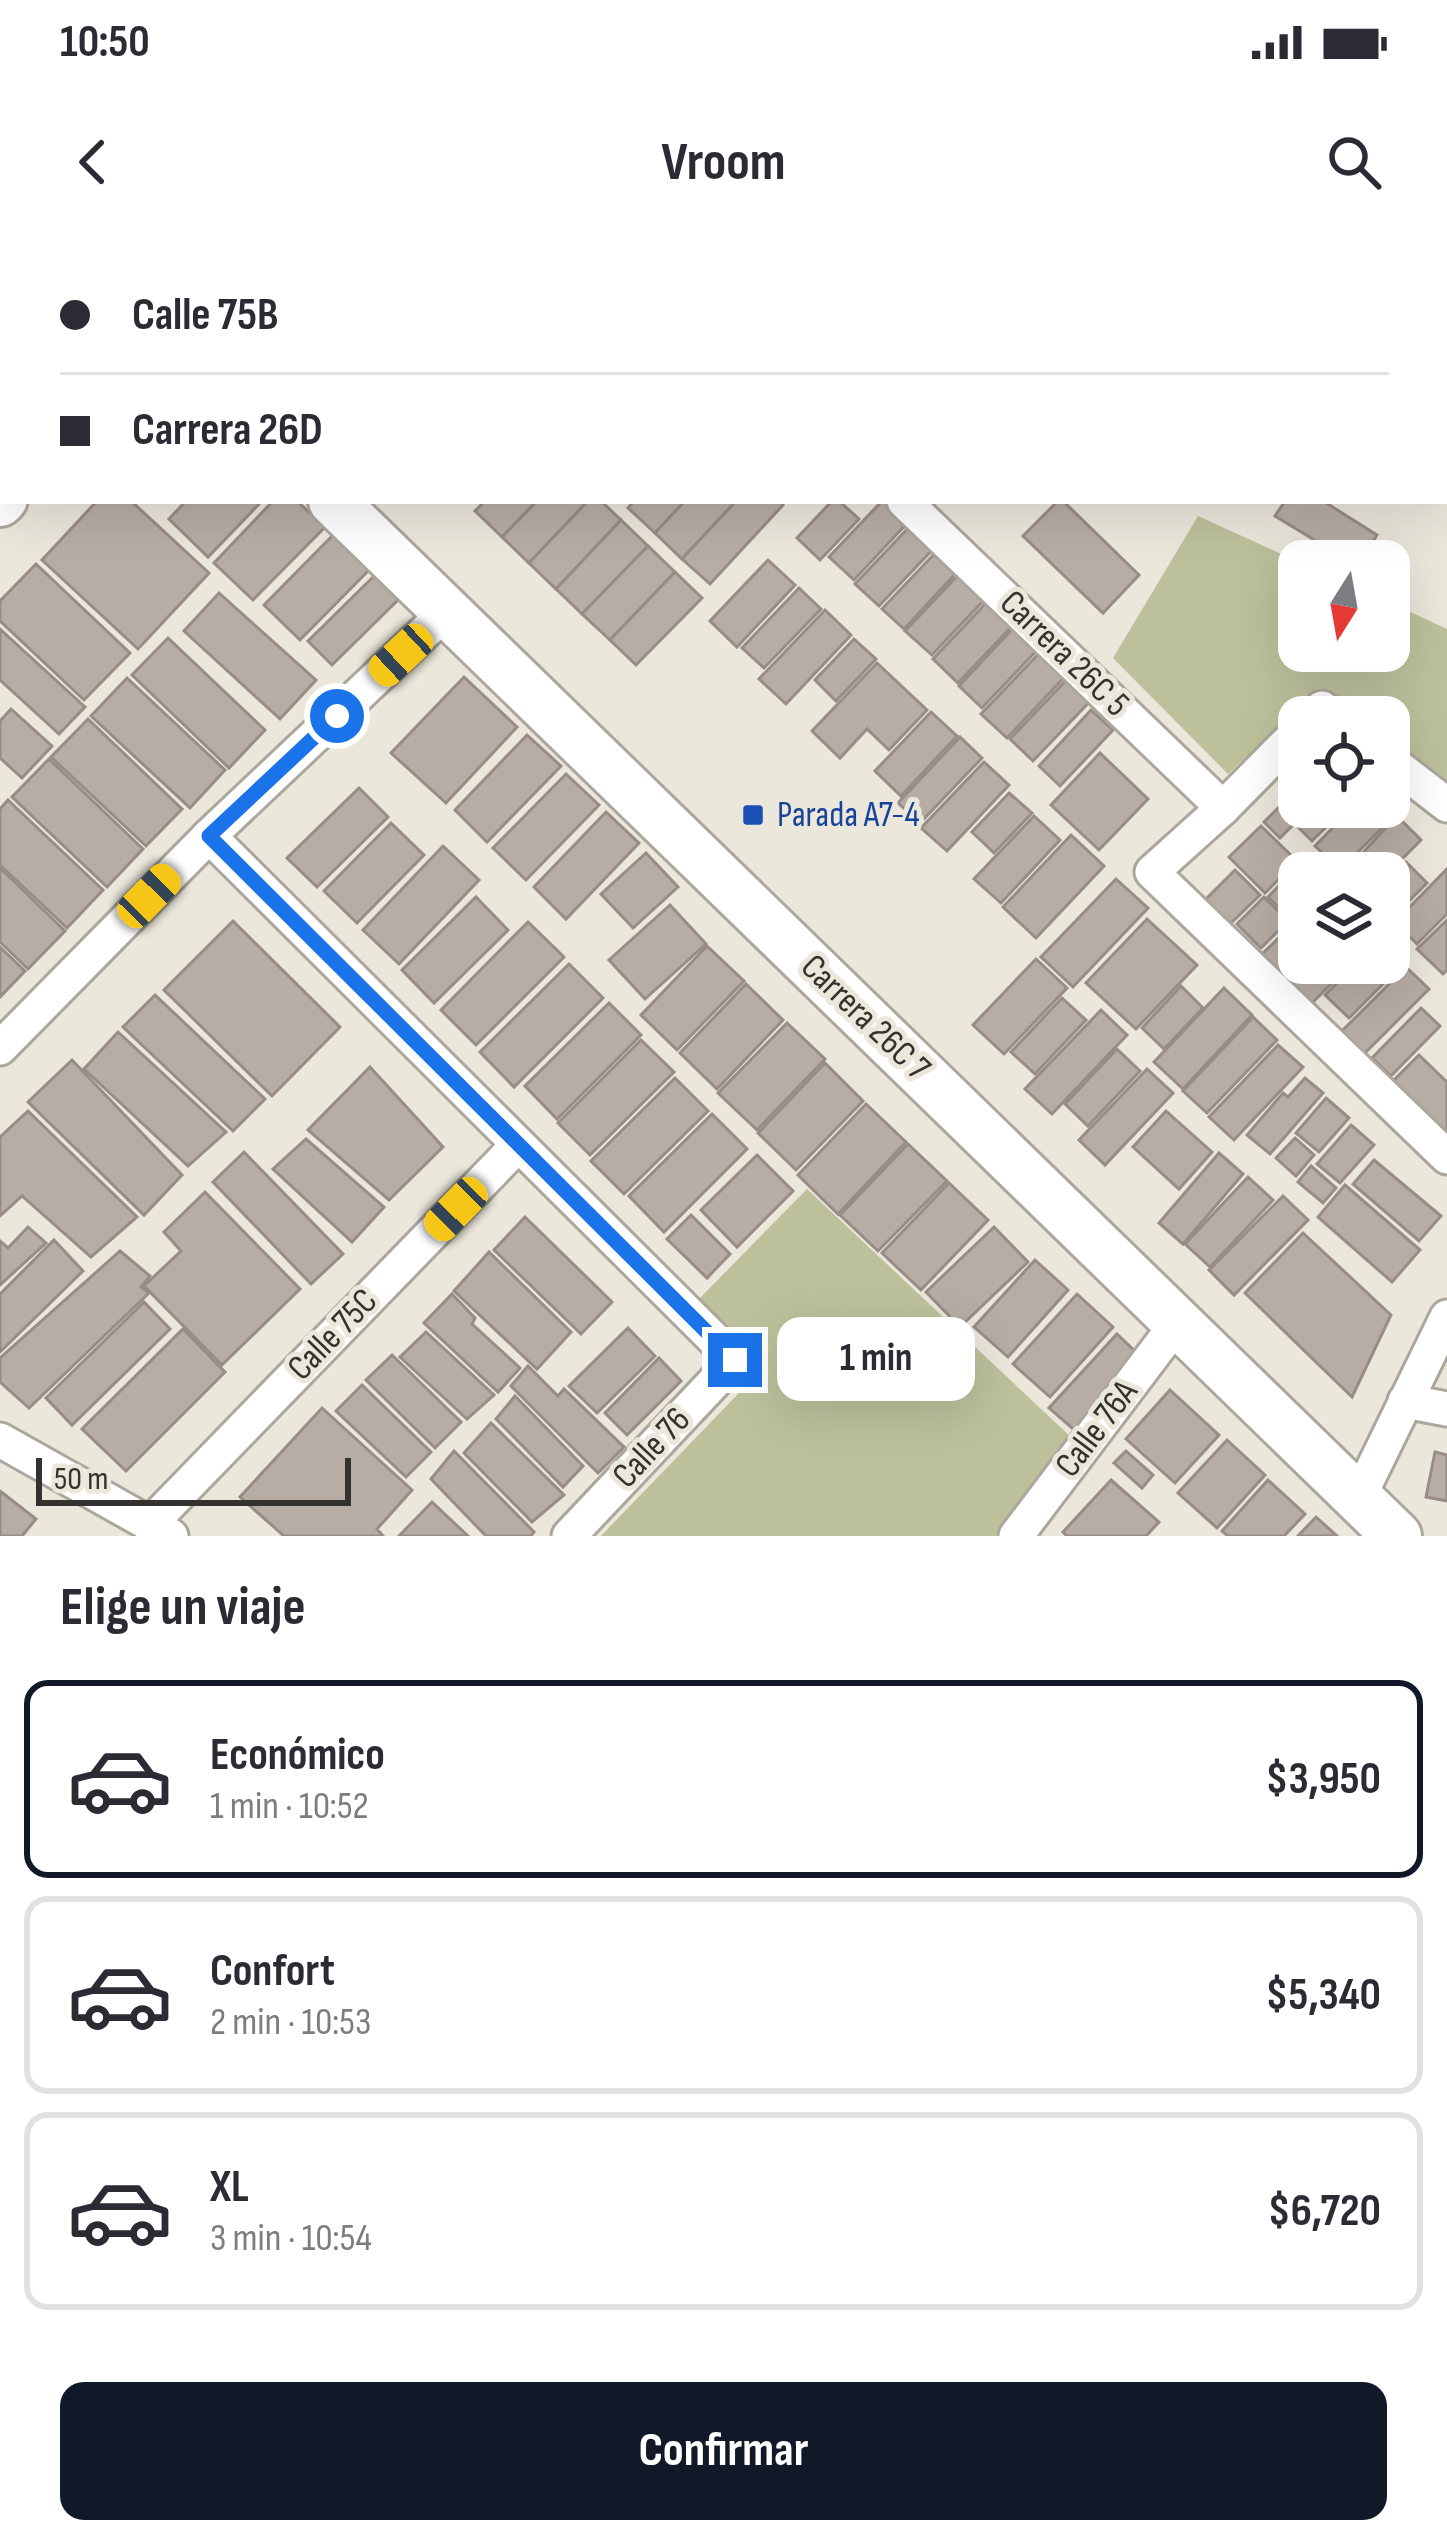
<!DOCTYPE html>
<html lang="es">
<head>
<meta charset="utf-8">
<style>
  :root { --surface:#fff; --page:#f2f2f3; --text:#2b2b33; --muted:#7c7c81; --line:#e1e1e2; --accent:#111827 }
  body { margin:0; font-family:"Sofia Sans Condensed",sans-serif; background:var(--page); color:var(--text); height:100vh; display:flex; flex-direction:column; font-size:45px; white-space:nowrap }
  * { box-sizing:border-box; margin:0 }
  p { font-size:39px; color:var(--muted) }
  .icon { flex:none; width:66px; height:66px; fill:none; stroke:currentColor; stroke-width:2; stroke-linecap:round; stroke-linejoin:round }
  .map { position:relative; height:1296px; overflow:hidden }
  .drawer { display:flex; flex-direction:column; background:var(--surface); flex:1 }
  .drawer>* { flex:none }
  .guide { position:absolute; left:0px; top:0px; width:1449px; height:264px; box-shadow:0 12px 48px #0002; display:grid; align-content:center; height:264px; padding:0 60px; background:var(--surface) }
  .needle { width:78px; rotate:191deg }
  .fabs { position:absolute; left:1278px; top:300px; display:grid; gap:24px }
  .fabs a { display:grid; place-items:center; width:132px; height:132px; border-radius:24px; background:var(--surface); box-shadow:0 12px 48px #0002; font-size:60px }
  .scale { position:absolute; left:36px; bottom:30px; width:315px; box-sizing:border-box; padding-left:12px; border:6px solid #34322e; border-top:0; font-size:33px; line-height:42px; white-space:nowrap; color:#34322e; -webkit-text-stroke:9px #ebe7db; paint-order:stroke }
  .end { position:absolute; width:54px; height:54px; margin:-27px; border:15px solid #1a73e8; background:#fff; box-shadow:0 0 0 6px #fff }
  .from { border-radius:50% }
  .bubble { position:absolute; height:84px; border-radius:24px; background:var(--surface); box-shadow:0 12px 48px #0002; font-size:39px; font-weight:700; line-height:84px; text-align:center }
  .car { position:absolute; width:36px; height:72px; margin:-36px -18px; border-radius:15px; box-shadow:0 0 9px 3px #0007; background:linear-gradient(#f5c518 24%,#345 0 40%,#f5c518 0 76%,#345 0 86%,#f5c518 0) }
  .guide b { display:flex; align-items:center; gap:42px; height:114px; font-size:45px }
  .guide b+b { border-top:3px solid var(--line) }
  .guide i { width:30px; height:30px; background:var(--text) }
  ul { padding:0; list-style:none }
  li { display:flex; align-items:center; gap:36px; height:198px; margin:0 24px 18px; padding:0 36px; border:6px solid var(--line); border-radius:24px }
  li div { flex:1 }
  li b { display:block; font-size:45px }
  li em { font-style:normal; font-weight:700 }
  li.on { border-color:var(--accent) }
  li>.icon { width:108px; height:108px; stroke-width:1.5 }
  h2 { padding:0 60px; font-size:54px; line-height:144px }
  .primary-button { display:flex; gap:24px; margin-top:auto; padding:24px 60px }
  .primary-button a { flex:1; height:138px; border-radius:24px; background:var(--accent); color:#fff; font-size:48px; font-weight:700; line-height:138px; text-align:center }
  .status { display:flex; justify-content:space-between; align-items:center; height:84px; padding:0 60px; background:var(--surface); direction:ltr }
  .status svg { height:33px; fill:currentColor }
  header { display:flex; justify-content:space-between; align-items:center; height:156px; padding:0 60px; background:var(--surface); font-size:54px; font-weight:700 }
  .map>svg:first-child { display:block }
  .green { fill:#bcc09b }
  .building { fill:#b8ada5; stroke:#988d86; stroke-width:3 }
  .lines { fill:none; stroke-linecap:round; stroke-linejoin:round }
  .street-casing { stroke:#aba79c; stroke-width:39 }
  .secondary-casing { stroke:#aba79c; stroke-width:54 }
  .street { stroke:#fff; stroke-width:33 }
  .secondary { stroke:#fff; stroke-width:48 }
  .route { stroke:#1a73e8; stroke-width:15 }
  .transit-dot { fill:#1a4fb4; stroke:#ebe7db; stroke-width:4.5 }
  .labels { text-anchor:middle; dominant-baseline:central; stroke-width:10; stroke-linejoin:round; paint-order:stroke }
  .street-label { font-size:36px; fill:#34322e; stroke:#ebe7db }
  .transit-label { font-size:36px; fill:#164399; stroke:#ebe7db; text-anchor:start }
</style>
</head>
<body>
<div class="status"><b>10:50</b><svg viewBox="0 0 49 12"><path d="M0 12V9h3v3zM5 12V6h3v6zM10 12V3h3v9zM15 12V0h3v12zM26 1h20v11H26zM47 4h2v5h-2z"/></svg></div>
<header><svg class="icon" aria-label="back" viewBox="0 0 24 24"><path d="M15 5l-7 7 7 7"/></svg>Vroom<svg class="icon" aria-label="search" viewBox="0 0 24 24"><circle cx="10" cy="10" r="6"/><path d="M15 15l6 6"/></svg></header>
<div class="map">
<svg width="1447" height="1296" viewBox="0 0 1447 1296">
  <rect width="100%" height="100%" fill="#ebe7db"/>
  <g class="green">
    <polygon points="1198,276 1299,322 1299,411 1389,411 1389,362 1447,389 1447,545 1389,501 1389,477 1358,477 1320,448 1228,534 1113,418"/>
    <polygon points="807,949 1073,1199 1000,1296 601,1296 766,1125 700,1058"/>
  </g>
  <g class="building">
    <polygon points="97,261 131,261 209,333 138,409 42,320"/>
    <polygon points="186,261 262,261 208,317 169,279"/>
    <polygon points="273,261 297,261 325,287 253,360 214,323"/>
    <polygon points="485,261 537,261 502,297 475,271"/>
    <polygon points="537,261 588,261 529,323 502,297"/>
    <polygon points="588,261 601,261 621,280 556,349 529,323"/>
    <polygon points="634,261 685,261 655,293 628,268"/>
    <polygon points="685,261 736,261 682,319 655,293"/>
    <polygon points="736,261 779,261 783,265 710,344 682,319"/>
    <polygon points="832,261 839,261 859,279 820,320 797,298"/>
    <polygon points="882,261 890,261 910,280 854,340 829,317"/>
    <polygon points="1058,261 1063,261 1139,335 1103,373 1023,296"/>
    <polygon points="1285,261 1323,261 1377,295 1361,321 1349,321 1275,276"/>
    <polygon points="621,280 648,306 582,374 556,349"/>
    <polygon points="911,285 935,307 879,366 855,344"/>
    <polygon points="333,295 369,330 300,400 264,365"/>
    <polygon points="648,306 675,332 610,400 582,374"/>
    <polygon points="937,311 958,331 904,389 882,369"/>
    <polygon points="768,320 795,345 737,407 710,381"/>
    <polygon points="36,324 130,413 84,460 0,381 0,361"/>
    <polygon points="675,332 702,358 636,425 610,400"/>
    <polygon points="961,332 987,357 932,415 905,391"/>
    <polygon points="374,336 398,360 332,425 308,401"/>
    <polygon points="799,348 821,369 764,428 742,408"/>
    <polygon points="219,353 316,440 280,479 184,391"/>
    <polygon points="990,359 1015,383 958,443 933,419"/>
    <polygon points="825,370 851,395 786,464 759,439"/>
    <polygon points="1020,381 1043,404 982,468 959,446"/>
    <polygon points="0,389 85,467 59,494 0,440"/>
    <polygon points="168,398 265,490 229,528 132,435"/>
    <polygon points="854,399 876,419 836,461 815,440"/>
    <polygon points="1048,404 1074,427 1007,498 981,474"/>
    <polygon points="877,423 927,470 889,510 867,489 840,518 812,491"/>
    <polygon points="1073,433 1096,455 1033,521 1010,499"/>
    <polygon points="464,437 517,487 446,563 391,513"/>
    <polygon points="127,438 225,530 190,568 91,476"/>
    <polygon points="11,469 52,506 22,538 0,518 0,481"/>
    <polygon points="1091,470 1113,490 1060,546 1039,526"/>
    <polygon points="931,472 957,496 901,556 875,531"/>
    <polygon points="88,479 182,569 146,606 51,517"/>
    <polygon points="527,495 561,526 487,602 455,570"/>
    <polygon points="960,497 982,518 920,583 898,563"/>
    <polygon points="1100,513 1148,559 1099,610 1051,565"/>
    <polygon points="49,519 143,609 107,647 12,557"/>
    <polygon points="984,522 1009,545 947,611 921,588"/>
    <polygon points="566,534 599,565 526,640 493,608"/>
    <polygon points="1299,547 1300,567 1288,579 1294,584 1280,598 1264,582"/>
    <polygon points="359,548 388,577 317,647 287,618"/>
    <polygon points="1009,553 1032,573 994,613 972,592"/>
    <polygon points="8,560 103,650 67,688 0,625 0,569"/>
    <polygon points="1389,565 1397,573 1340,630 1315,606 1353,567"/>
    <polygon points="1306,567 1346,567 1312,601 1292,581"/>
    <polygon points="606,572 639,603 566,679 534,647"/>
    <polygon points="1034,576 1060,600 1001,663 974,639"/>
    <polygon points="1397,576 1421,600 1388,633 1344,633"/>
    <polygon points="391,583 424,615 357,683 324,651"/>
    <polygon points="1261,586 1297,621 1265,653 1229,617"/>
    <polygon points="1071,595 1104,626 1036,698 1003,667"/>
    <polygon points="443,606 479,640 399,724 363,690"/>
    <polygon points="646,613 678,647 633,688 601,654"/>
    <polygon points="1406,622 1427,643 1390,680 1389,638"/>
    <polygon points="0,628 65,691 28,729 0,702"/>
    <polygon points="1447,629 1447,674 1417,704 1395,682"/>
    <polygon points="1235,630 1260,655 1229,685 1204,661"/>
    <polygon points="1290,634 1299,643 1299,671 1291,680 1268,657"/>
    <polygon points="1116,639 1148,668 1073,747 1041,717"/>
    <polygon points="476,657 508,690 434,763 402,730"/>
    <polygon points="1264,657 1288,681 1261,708 1237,684"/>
    <polygon points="670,665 706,704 645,759 609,720"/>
    <polygon points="1147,679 1197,725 1136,789 1086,743"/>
    <polygon points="1447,680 1447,730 1443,734 1417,709"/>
    <polygon points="233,681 340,787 272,856 164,750"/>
    <polygon points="528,682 564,717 476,805 441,770"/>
    <polygon points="1293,684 1299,690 1299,717 1276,739 1257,719"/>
    <polygon points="707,706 744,741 677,810 641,775"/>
    <polygon points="0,707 25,731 0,757"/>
    <polygon points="1389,712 1402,725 1349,778 1325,755 1357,723 1389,723"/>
    <polygon points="1036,719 1067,748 1004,814 973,785"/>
    <polygon points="1299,722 1328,723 1340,735 1307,768 1279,741"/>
    <polygon points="569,724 603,758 514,847 480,812"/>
    <polygon points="1406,727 1429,749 1362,816 1339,794"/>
    <polygon points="746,744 783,780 717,849 680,813"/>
    <polygon points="1181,746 1203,768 1164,809 1142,788"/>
    <polygon points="1224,748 1252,775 1183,849 1154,822"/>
    <polygon points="155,755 265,859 233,891 123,787"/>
    <polygon points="1062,758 1086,780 1035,834 1011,812"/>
    <polygon points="609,763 641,795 557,879 525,846"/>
    <polygon points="1421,768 1440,786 1391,836 1372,818"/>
    <polygon points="1101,770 1127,795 1052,874 1025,849"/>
    <polygon points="1253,777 1277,800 1207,873 1183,851"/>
    <polygon points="787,783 825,819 757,890 718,853"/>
    <polygon points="118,792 226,892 188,926 84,829"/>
    <polygon points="641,800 674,832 590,915 558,883"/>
    <polygon points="1278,805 1303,827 1234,900 1209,877"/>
    <polygon points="1117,809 1140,831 1088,886 1065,864"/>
    <polygon points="1419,815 1447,842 1447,892 1393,841"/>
    <polygon points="72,820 182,935 144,975 28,862"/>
    <polygon points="825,823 863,861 796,930 758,893"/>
    <polygon points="370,827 443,907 389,960 308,890"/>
    <polygon points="1147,829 1173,853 1105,925 1079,900"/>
    <polygon points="675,838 708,871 624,954 591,921"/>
    <polygon points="1305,838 1323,853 1270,914 1247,895 1283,853 1288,857"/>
    <polygon points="1326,858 1349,878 1319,912 1296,893"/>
    <polygon points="866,864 906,902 838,974 798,935"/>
    <polygon points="28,871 137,977 91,1017 22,956 0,976 0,897"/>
    <polygon points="1166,871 1212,912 1179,949 1133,907"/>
    <polygon points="712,874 747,909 664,992 629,956"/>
    <polygon points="1351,885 1374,905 1340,943 1317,924"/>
    <polygon points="1295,898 1314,915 1296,936 1276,918"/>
    <polygon points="306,899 384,967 352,1002 273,929"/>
    <polygon points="908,904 947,941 878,1011 840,975"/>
    <polygon points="244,912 343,1014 311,1044 213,942"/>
    <polygon points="1219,913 1243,934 1183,1004 1159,983"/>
    <polygon points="757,915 793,951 737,1007 701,970"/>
    <polygon points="1374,920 1441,976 1419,1001 1353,944"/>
    <polygon points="1311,926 1336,948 1323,963 1298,942"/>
    <polygon points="1248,937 1273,960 1210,1027 1185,1004"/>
    <polygon points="949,943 988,980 921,1050 882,1013"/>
    <polygon points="1345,945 1420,1010 1392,1042 1318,977"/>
    <polygon points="205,952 300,1049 222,1125 144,1046 181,1011 164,992"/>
    <polygon points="1283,956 1308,980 1234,1055 1209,1030"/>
    <polygon points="691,975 730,1014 707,1038 667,999"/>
    <polygon points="525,977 612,1062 581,1094 494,1010"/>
    <polygon points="28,987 46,1003 0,1045 0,1001 8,1008"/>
    <polygon points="994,987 1028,1022 960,1087 926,1052"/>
    <polygon points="1303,993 1391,1075 1352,1157 1245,1053"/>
    <polygon points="54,1000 83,1031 0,1112 0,1054"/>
    <polygon points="120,1011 150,1036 141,1047 149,1053 29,1168 0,1142 0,1118"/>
    <polygon points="489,1012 571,1092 537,1129 454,1051"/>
    <polygon points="1035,1020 1068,1050 1008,1117 974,1087"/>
    <polygon points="452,1054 475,1078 472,1084 520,1128 498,1152 424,1083"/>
    <polygon points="1077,1054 1113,1087 1050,1157 1013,1124"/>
    <polygon points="144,1062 170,1089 72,1185 46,1158"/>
    <polygon points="628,1088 655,1116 597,1173 569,1146"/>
    <polygon points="183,1089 225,1132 126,1231 82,1189"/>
    <polygon points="426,1092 494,1155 467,1179 400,1117"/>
    <polygon points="1117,1094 1141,1117 1079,1194 1049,1168"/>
    <polygon points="392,1115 461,1182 435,1208 366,1140"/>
    <polygon points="659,1118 681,1141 627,1195 605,1173"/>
    <polygon points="528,1126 558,1156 564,1149 624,1207 598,1233 511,1146"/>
    <polygon points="362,1145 431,1212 406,1237 336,1171"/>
    <polygon points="1170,1150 1219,1195 1175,1243 1126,1199"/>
    <polygon points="515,1156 583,1226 563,1247 496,1179"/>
    <polygon points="322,1168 412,1250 377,1289 383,1296 284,1296 240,1257"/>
    <polygon points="491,1183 564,1255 532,1282 464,1213"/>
    <polygon points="1227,1200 1265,1235 1217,1288 1178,1253"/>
    <polygon points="454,1211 534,1292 531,1296 486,1296 431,1239"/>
    <polygon points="1126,1211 1153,1235 1142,1248 1114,1223"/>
    <polygon points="1435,1212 1447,1215 1447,1261 1426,1257"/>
    <polygon points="1111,1240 1159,1282 1146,1296 1067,1296 1063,1292"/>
    <polygon points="1268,1240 1305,1274 1284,1296 1228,1296 1222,1291"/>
    <polygon points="0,1251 36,1279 22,1296 0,1296"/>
    <polygon points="432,1262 468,1296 399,1296"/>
    <polygon points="1316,1277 1337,1296 1298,1296"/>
  </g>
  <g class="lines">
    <defs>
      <g id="street">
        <polyline points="504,0 508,3"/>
        <polyline points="895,0 904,3"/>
        <polyline points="253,3 256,0"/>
        <polyline points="1446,112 1447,112"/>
        <polyline points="904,261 1223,568"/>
        <polyline points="1313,477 1322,468 1334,477"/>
        <polyline points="1299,491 1223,568 1152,632 1447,917"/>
        <polyline points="1389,520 1447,565"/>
        <polyline points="209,596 735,1120 569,1296"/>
        <polyline points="0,808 209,596 447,371"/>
        <polyline points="1405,1161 1447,1169"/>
        <polyline points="0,1200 171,1296"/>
        <polyline points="1358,1259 1447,1077"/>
        <polyline points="149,1285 517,906"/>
        <polyline points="1016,1296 1178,1082"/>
      </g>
      <g id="secondary">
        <polyline points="70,0 73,3"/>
        <polyline points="333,261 1397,1296"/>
        <polyline points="0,262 3,259"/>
      </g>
    </defs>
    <use href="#street" class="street-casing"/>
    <use href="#secondary" class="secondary-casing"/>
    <use href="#street" class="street"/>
    <use href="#secondary" class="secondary"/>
  </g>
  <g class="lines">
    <polyline class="route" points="337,476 209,596 735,1120"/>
  </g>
  <rect class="transit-dot" x="741" y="563" width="24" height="24" rx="6"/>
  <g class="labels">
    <g class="street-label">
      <text transform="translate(1064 414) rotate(44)">Carrera 26C 5</text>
      <text transform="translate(865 778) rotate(44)">Carrera 26C 7</text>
      <text transform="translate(333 1095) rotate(-46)">Calle 75C</text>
      <text transform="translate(1097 1189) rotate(-53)">Calle 76A</text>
      <text transform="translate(652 1208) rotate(-47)">Calle 76</text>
    </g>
    <g class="transit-label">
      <text x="777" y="575">Parada A7-4</text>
    </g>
  </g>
</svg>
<div class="fabs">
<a><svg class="needle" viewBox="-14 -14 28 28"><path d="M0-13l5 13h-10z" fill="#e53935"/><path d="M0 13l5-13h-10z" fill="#7c7c81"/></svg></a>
<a><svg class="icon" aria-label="locate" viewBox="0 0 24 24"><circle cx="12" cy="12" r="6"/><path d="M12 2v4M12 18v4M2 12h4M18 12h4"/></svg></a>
<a><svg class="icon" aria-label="layers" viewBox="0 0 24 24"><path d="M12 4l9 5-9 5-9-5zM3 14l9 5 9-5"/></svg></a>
</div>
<div class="scale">50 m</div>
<i class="end from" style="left:337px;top:476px"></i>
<i class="end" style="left:735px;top:1120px"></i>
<div class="bubble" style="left:777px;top:1077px;width:198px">1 min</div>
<i class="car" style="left:401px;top:415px;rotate:227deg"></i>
<i class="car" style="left:149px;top:656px;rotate:44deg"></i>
<i class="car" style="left:456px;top:969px;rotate:224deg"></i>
<div class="guide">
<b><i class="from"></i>Calle 75B</b>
<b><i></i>Carrera 26D</b>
</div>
</div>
<section class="drawer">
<h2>Elige un viaje</h2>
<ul>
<li class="on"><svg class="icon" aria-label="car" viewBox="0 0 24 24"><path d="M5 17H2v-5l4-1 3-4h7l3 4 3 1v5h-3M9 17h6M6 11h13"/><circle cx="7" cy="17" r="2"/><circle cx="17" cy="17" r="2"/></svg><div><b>Económico</b><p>1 min · 10:52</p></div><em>$3,950</em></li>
<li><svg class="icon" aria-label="car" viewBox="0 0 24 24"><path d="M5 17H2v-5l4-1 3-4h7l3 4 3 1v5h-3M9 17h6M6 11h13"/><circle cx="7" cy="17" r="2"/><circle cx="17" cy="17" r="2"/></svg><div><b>Confort</b><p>2 min · 10:53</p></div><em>$5,340</em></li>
<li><svg class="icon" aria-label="car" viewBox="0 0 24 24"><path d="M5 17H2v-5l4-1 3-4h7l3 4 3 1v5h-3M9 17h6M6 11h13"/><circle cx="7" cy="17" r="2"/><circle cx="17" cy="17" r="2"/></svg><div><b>XL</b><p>3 min · 10:54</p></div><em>$6,720</em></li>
</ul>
<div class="primary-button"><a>Confirmar</a></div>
</section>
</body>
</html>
